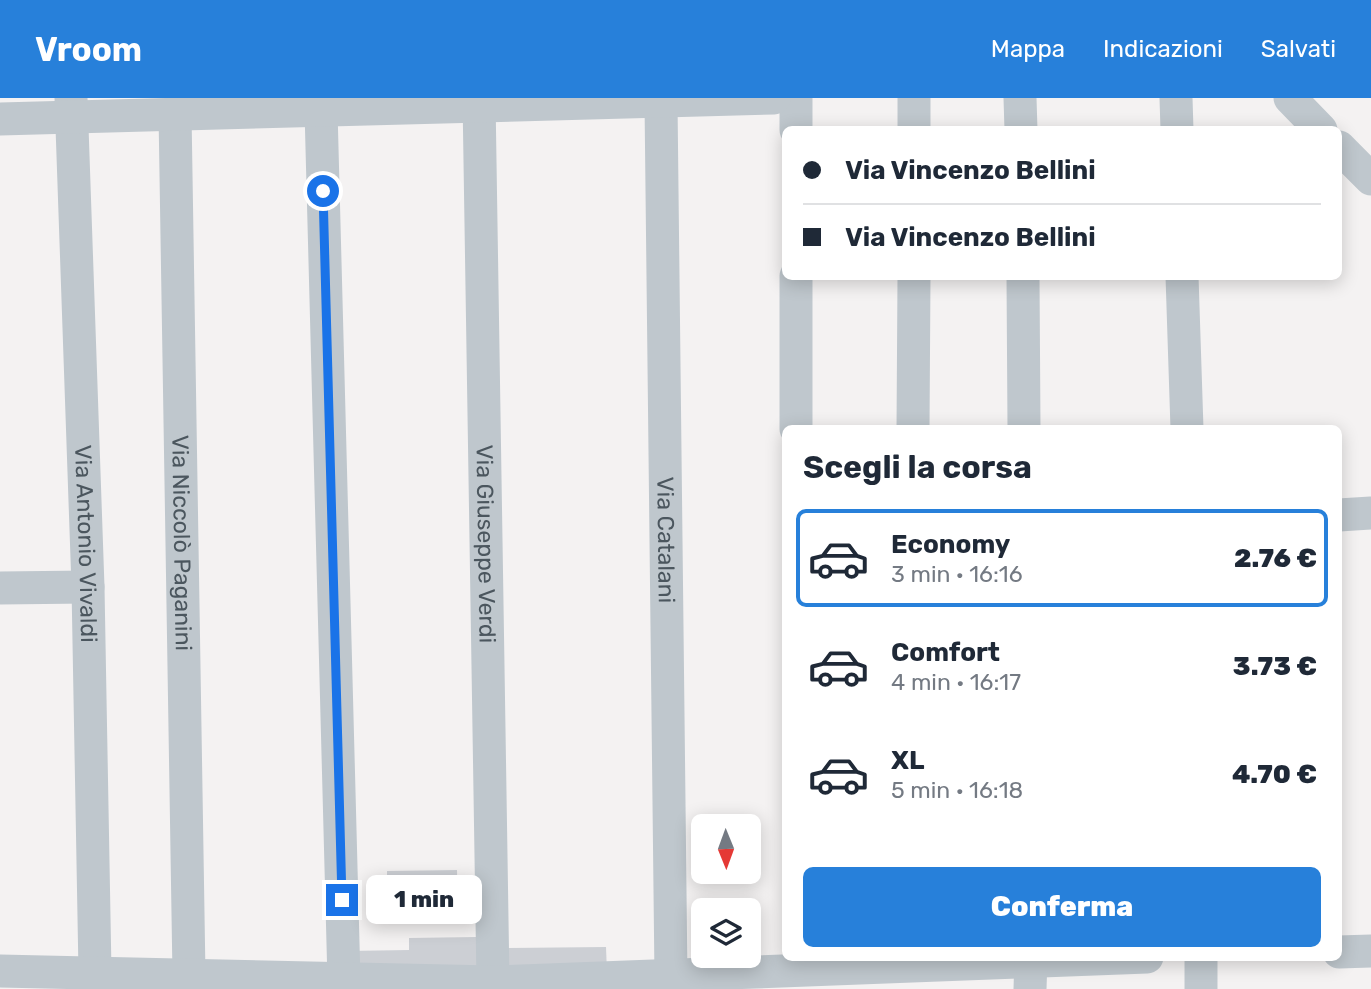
<!DOCTYPE html>
<html lang="it">
<head>
<meta charset="utf-8">
<style>
  :root { --surface:#fff; --page:#f6f6f7; --text:#1f2937; --muted:#747a83; --line:#e0e1e3; --accent:#2780da }
  body { margin:0; font-family:Rubik,sans-serif; background:var(--page); color:var(--text); height:100vh; display:flex; flex-direction:column; font-size:26px; white-space:nowrap }
  * { box-sizing:border-box; margin:0 }
  p { font-size:23px; color:var(--muted) }
  .icon { flex:none; width:38px; height:38px; fill:none; stroke:currentColor; stroke-width:2; stroke-linecap:round; stroke-linejoin:round }
  .map { position:relative; flex:1; overflow:hidden }
  .drawer { position:absolute; left:782px; top:327px; width:560px; height:536px; display:flex; flex-direction:column; background:var(--surface); border-radius:10px; box-shadow:0 4px 18px #0003 }
  .drawer>* { flex:none }
  .top-card { position:absolute; left:782px; top:28px; width:560px; height:154px; border-radius:10px; box-shadow:0 4px 18px #0003; display:grid; align-content:center; height:154px; padding:0 21px; background:var(--surface) }
  .needle { width:46px; rotate:179deg }
  .controls { position:absolute; left:691px; top:716px; display:grid; gap:14px }
  .controls a { display:grid; place-items:center; width:70px; height:70px; border-radius:10px; background:var(--surface); box-shadow:0 4px 18px #0003; font-size:35px }
  .end { position:absolute; width:32px; height:32px; margin:-16px; border:9px solid #1a73e8; background:#fff; box-shadow:0 0 0 4px #fff }
  .from { border-radius:50% }
  .bubble { position:absolute; height:49px; border-radius:10px; background:var(--surface); box-shadow:0 4px 18px #0003; font-size:23px; font-weight:800; line-height:49px; text-align:center }
  .top-card b { display:flex; align-items:center; gap:24px; height:66px; font-size:26px }
  .top-card b+b { border-top:2px solid var(--line) }
  .top-card i { width:18px; height:18px; background:var(--text) }
  ul { padding:0; list-style:none }
  li { display:flex; align-items:center; gap:21px; height:98px; margin:0 14px 10px; padding:0 7px; border:4px solid transparent; border-radius:10px }
  li div { flex:1 }
  li b { display:block; font-size:26px }
  li em { font-style:normal; font-weight:800 }
  li.selected { border-color:var(--accent) }
  li>.icon { width:63px; height:63px; stroke-width:1.5 }
  h2 { padding:0 21px; font-size:32px; line-height:84px }
  .button { display:flex; gap:14px; margin-top:auto; padding:14px 21px }
  .button a { flex:1; height:80px; border-radius:10px; background:var(--accent); color:#fff; font-size:28px; font-weight:800; line-height:80px; text-align:center }
  header { display:flex; align-items:center; gap:42px; box-sizing:border-box; height:98px; padding:0 35px; background:var(--accent); color:#fff }
  header strong { font-size:33px }
  nav { display:flex; gap:38px; margin-inline-start:auto; font-size:24px }
  .map>svg:first-child { display:block }
  .building { fill:#cccfd4 }
  .lines { fill:none; stroke-linecap:round; stroke-linejoin:round }
  .minor { stroke:#bfc7cd; stroke-width:33 }
  .route { stroke:#1a73e8; stroke-width:9 }
  .labels { text-anchor:middle; dominant-baseline:central; stroke-width:6; stroke-linejoin:round; paint-order:stroke }
  .street-label { font-size:23px; fill:#4b565e; stroke:#fff }
</style>
</head>
<body>
<header>
<strong>Vroom</strong>
<nav><a>Mappa</a><a>Indicazioni</a><a>Salvati</a></nav>
</header>
<div class="map">
<svg width="1371" height="891" viewBox="0 0 1371 891">
  <rect width="100%" height="100%" fill="#f4f2f2"/>
  <g class="building">
    <polygon points="457,772 458,824 430,824 430,789 387,789 387,773"/>
    <polygon points="477,839 477,874 347,875 347,853 409,852 409,840"/>
    <polygon points="606,849 607,875 497,877 497,850"/>
  </g>
  <g class="lines">
    <g class="minor">
      <path id="s1" d="M 71,0 L 88,489 L 95,874"/>
      <path id="s2" d="M 479,0 L 493,884"/>
      <polyline points="796,0 796,32"/>
      <polyline points="1020,0 1021,32"/>
      <polyline points="1176,0 1177,32"/>
      <polyline points="1290,0 1321,32"/>
      <path id="s3" d="M 661,4 L 671,880"/>
      <polyline points="321,12 344,883"/>
      <path id="s4" d="M 175,15 L 189,877"/>
      <polyline points="0,21 774,0"/>
      <polyline points="914,32 914,0"/>
      <polyline points="1339,49 1371,81"/>
      <polyline points="796,178 796,331"/>
      <polyline points="1023,178 1024,331"/>
      <polyline points="1182,178 1187,331"/>
      <polyline points="913,331 914,178"/>
      <polyline points="1339,417 1371,415"/>
      <polyline points="0,490 88,489"/>
      <polyline points="1339,854 1371,853"/>
      <polyline points="0,873 493,884 1147,859"/>
      <polyline points="1030,891 1031,859"/>
      <polyline points="1201,891 1201,859"/>
    </g>
  </g>
  <g class="lines">
    <polyline class="route" points="323,93 342,802"/>
  </g>
  <g class="labels">
    <g class="street-label">
      <text stroke="none"><textPath href="#s3" startOffset="438">Via Catalani</textPath></text>
      <text stroke="none"><textPath href="#s1" startOffset="446">Via Antonio Vivaldi</textPath></text>
      <text stroke="none"><textPath href="#s4" startOffset="430">Via Niccolò Paganini</textPath></text>
      <text stroke="none"><textPath href="#s2" startOffset="446">Via Giuseppe Verdi</textPath></text>
    </g>
  </g>
</svg>
<div class="controls">
<a><svg class="needle" viewBox="-14 -14 28 28"><path d="M0-13l5 13h-10z" fill="#e53935"/><path d="M0 13l5-13h-10z" fill="#747a83"/></svg></a>
<a><svg class="icon" aria-label="layers" viewBox="0 0 24 24"><path d="M12 4l9 5-9 5-9-5zM3 14l9 5 9-5"/></svg></a>
</div>
<i class="end from" style="left:323px;top:93px"></i>
<i class="end" style="left:342px;top:802px"></i>
<div class="bubble" style="left:366px;top:777px;width:116px">1 min</div>
<div class="top-card">
<b><i class="from"></i>Via Vincenzo Bellini</b>
<b><i></i>Via Vincenzo Bellini</b>
</div>
<section class="drawer">
<h2>Scegli la corsa</h2>
<ul>
<li class="selected"><svg class="icon" aria-label="car" viewBox="0 0 24 24"><path d="M5 17H2v-5l4-1 3-4h7l3 4 3 1v5h-3M9 17h6M6 11h13"/><circle cx="7" cy="17" r="2"/><circle cx="17" cy="17" r="2"/></svg><div><b>Economy</b><p>3 min · 16:16</p></div><em>2.76 €</em></li>
<li><svg class="icon" aria-label="car" viewBox="0 0 24 24"><path d="M5 17H2v-5l4-1 3-4h7l3 4 3 1v5h-3M9 17h6M6 11h13"/><circle cx="7" cy="17" r="2"/><circle cx="17" cy="17" r="2"/></svg><div><b>Comfort</b><p>4 min · 16:17</p></div><em>3.73 €</em></li>
<li><svg class="icon" aria-label="car" viewBox="0 0 24 24"><path d="M5 17H2v-5l4-1 3-4h7l3 4 3 1v5h-3M9 17h6M6 11h13"/><circle cx="7" cy="17" r="2"/><circle cx="17" cy="17" r="2"/></svg><div><b>XL</b><p>5 min · 16:18</p></div><em>4.70 €</em></li>
</ul>
<div class="button"><a>Conferma</a></div>
</section>
</div>
</body>
</html>
